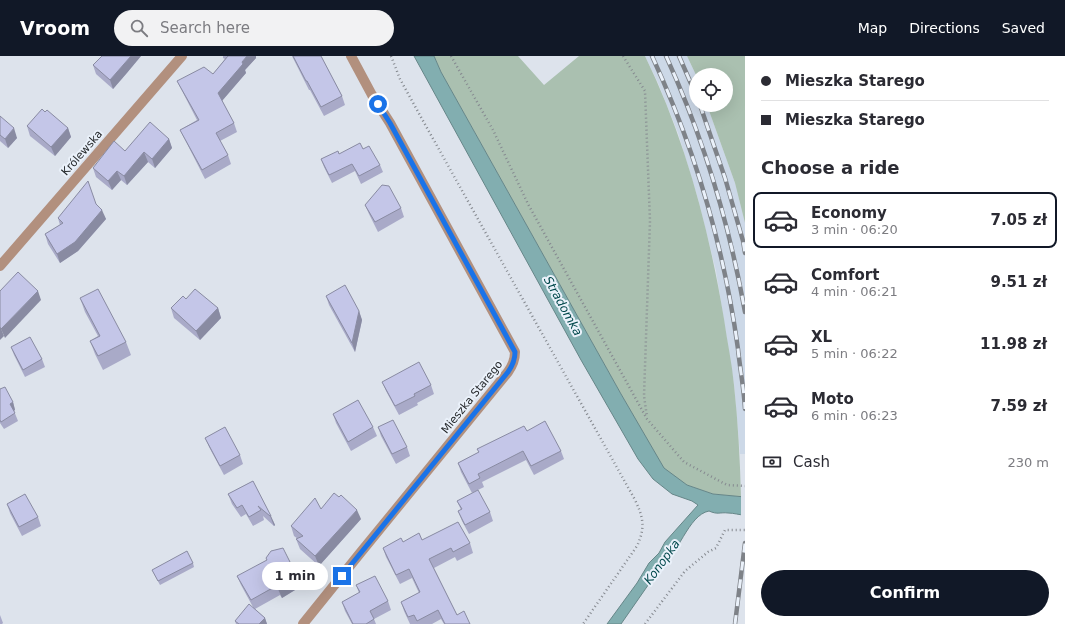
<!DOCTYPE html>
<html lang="en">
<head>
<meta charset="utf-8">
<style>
  :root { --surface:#fff; --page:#f2f2f3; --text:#2b2b33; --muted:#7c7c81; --line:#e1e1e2; --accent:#111827 }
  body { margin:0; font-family:"DejaVu Sans",sans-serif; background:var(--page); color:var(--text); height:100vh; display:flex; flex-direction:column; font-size:15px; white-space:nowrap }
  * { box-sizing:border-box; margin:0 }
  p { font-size:13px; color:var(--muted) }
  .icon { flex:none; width:22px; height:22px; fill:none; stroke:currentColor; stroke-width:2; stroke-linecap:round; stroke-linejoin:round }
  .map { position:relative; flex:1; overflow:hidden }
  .sheet { display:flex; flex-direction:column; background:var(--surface); width:320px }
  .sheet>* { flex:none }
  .top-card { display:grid; align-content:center; height:88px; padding:0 16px; background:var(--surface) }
  .fabs { position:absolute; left:689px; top:12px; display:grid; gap:8px }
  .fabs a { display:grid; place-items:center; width:44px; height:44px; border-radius:50%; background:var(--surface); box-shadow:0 4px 16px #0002; font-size:20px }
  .end { position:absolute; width:18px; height:18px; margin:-9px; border:5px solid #1a73e8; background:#fff; box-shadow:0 0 0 2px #fff }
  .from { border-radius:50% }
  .bubble { position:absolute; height:28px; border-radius:14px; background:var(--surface); box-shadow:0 4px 16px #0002; font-size:13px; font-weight:600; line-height:28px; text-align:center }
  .top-card b { display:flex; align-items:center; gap:14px; height:38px; font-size:15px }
  .top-card b+b { border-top:1px solid var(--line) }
  .top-card i { width:10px; height:10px; background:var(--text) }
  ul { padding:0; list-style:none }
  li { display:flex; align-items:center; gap:12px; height:56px; margin:0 8px 6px; padding:0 8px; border:2px solid transparent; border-radius:8px }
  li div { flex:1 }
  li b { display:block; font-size:15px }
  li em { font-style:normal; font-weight:600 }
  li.on { border-color:var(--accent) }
  li>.icon { width:36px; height:36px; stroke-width:1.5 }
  h2 { padding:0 16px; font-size:18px; line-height:48px }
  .pay { display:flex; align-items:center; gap:10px; height:44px; padding:0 16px; font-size:15px }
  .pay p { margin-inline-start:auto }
  .primary-button { display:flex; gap:8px; margin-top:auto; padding:8px 16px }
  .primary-button a { flex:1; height:46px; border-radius:24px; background:var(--accent); color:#fff; font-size:16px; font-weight:600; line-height:46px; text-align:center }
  header { display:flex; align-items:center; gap:24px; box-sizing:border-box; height:56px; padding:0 20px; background:var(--accent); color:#fff }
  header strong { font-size:19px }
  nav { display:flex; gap:22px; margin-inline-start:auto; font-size:14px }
  .search { width:280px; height:36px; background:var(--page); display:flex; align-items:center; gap:10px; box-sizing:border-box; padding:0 14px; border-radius:22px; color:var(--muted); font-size:15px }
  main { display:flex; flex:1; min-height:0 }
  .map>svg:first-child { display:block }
  .built { fill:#ccd8e7 }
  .green { fill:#aac0b0 }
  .water { fill:#82aeb0; stroke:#668688 }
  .pier { fill:#dde3ec }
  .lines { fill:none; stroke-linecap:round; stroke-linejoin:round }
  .path { stroke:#868a90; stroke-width:2.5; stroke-dasharray:1 3; stroke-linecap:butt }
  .street { stroke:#b2907e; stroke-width:10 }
  .rail-casing { stroke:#7e8288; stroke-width:4.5 }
  .rail { stroke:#eaf1fa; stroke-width:3; stroke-dasharray:9; stroke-linecap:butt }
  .wall { fill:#a9aac8 }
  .shaded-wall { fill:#898ba2 }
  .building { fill:#c4c6e8; stroke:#898ba2 }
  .route { stroke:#1a73e8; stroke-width:5 }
  .labels { text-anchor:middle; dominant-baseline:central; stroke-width:4; stroke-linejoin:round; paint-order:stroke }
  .street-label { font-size:11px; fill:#25282b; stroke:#eaf1fa }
  .water-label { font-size:12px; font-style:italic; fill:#01484b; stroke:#eaf1fa }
</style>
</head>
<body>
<header>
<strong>Vroom</strong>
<div class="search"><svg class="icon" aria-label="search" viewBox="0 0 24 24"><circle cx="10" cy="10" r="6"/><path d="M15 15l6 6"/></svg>Search here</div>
<nav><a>Map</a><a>Directions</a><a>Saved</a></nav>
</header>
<main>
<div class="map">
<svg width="745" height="568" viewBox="0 0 745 568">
  <rect width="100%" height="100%" fill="#dde3ec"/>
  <polygon class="built" points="645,0 687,0 696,19 696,49 707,49 735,127 745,167 745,398 740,398 734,328 716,215 698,143 678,77 658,27"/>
  <g class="green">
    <path d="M 434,0 L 518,0 L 544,29 L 579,0 L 645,0 C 685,82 709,173 724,263 C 727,285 732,307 734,329 C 738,366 740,403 741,441 L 713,438 L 687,429 L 664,413 L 621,338 L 441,16 Z"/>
    <polygon points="687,0 745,0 745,167 735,127 707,49 726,49 726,19 696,19"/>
  </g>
  <path class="water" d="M 414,0 L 434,0 L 441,16 L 621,338 L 664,412 L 687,429 L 713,438 L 745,441 L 745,459 C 739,459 734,457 728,457 C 720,456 718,459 709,455 C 688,459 678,500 660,512 L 621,568 L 607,568 L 637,527 L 649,507 L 659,497 L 665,486 L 698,449 L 692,445 L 672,438 L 653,423 L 638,403 L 581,304 Z"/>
  <rect class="pier" x="741" y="439" width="4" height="22"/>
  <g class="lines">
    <g class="path">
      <path d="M 391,0 L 400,23 L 422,63 L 634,442 C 643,460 646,471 637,490 L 583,568"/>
      <polyline points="451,0 493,74 528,148 647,363 684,406 727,429 745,430"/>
      <polyline points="623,0 645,35 650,165 644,340 647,361"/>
      <polyline points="645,568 685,515 708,496 716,492 725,474 745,474"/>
    </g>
    <g class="street">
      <polyline points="0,210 182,0"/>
      <path d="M 303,568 L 361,496 L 508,316 C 513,309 515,304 515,296 L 390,67 L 372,39 L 351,0"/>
    </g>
    <defs>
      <g id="rail">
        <path d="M 652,0 C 695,93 724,191 738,293 C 740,313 744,333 745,353"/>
        <path d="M 666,0 C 704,83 729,167 745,256"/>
        <polyline points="679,0 696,39"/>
        <polyline points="700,49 725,122 743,185 745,197"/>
        <polyline points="735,568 745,487"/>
      </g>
    </defs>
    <use href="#rail" class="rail-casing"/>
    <use href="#rail" class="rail"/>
  </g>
  <g class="wall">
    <polygon points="102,0 141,0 126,18 113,33 96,18 93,9"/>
    <polygon points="223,0 256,0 256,2 245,14 246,17 222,45 234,67 237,76 220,85 228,99 231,108 205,123 184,82 180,74 197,64 181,33 177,25 213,18 225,3 223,2"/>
    <polygon points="292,0 321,0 342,40 345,49 324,60 310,34 309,34"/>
    <polygon points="0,60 17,82 8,92 0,85"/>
    <polygon points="27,70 68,72 71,81 55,100 30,80"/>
    <polygon points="169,83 172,92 155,112 148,106 127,129 121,124 112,134 96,121 93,112 125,95"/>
    <polygon points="363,93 380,109 383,116 361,128 355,115 332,127 324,111 321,103 339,98"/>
    <polygon points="96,148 106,163 78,195 60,207 48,188 45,178 60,169 58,162"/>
    <polygon points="365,149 401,152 404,161 378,176 369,158"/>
    <polygon points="326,240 359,255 362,264 355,296 329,249"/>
    <polygon points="80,242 126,286 131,299 103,314 95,298 90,285 98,280 85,256"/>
    <polygon points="186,243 218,252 221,262 200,284 174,262 171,252"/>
    <polygon points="11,291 42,303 45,311 25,321 14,299"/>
    <polygon points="382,326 431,329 434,338 417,347 418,349 399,359 386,335"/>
    <polygon points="0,333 13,346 15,354 14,355 18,365 4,373 0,367"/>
    <polygon points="333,358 373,371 377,380 351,395 336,367"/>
    <polygon points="378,371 407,391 410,400 396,408 381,380"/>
    <polygon points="527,375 561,395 564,403 534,419 526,404 482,426 484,431 472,437 461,416 458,407 479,396 477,393"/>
    <polygon points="205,382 240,399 243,408 224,419 209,391"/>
    <polygon points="253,425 275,469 274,470 263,460 264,464 253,470 246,458 241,461 232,448 228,438"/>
    <polygon points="457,445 490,456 493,465 469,478 462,465 458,455 461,454"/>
    <polygon points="7,448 38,461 41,470 22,480 10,457"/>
    <polygon points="321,453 361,463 319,510 300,493 296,483 298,483 294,480 291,470"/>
    <polygon points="422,484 470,487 473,497 457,505 455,501 434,512 457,559 470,568 444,568 441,563 432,568 410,568 404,555 401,546 419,537 412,522 400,528 386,501 383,492 403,486"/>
    <polygon points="193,507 194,511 160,529 152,514"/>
    <polygon points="296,518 300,528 294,531 295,534 282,542 280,539 255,553 265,562 267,568 236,568 235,565 253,551 241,529 237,520"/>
    <polygon points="356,529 388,545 391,554 374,563 376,568 352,568 345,555 342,546 359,537"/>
    <polygon points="0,559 3,567 2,568 0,568"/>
  </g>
  <g class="shaded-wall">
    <polygon points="131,0 141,0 126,18 113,33 110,24"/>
    <polygon points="247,0 256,0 256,2 245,14 246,17 221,46 218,37"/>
    <polygon points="14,72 17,82 8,92 5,83"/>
    <polygon points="68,72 71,81 55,100 51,91"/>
    <polygon points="169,83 172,92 155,112 152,103"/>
    <polygon points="144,96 148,106 127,129 124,120"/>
    <polygon points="117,115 121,124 112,134 108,125"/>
    <polygon points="102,154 106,163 78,195 60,207 57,198"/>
    <polygon points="38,235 41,244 5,282 1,273"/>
    <polygon points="218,252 221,262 200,284 196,275"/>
    <polygon points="359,255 362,264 355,296 352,287"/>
    <polygon points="0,270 4,280 0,284"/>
    <polygon points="13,346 15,354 13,355 10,348"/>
    <polygon points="357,454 361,463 319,510 315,500"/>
    <polygon points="270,460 271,460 275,469 274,470"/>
    <polygon points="291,524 295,534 282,542 278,533"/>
    <polygon points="265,562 267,568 259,568"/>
  </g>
  <g class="building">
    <polygon points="102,0 131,0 110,24 93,9"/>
    <polygon points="228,0 247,0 242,6 243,8 218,37 234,67 216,77 228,99 202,114 180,74 199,64 177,25 204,11 213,18"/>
    <polygon points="293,0 321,0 342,40 321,51 307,25 306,25"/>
    <polygon points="42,53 45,56 47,54 68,72 51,91 27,70"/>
    <polygon points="0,60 14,72 5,83 0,79"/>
    <polygon points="150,66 169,83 152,103 144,96 124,120 117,115 108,125 93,112 114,85 125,95"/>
    <polygon points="360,87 363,93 369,90 380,109 359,120 352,108 329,119 321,103 338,95 339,98"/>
    <polygon points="88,125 96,148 102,154 75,186 57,198 45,178 63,167 58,162"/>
    <polygon points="382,129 389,130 401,152 375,166 365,149"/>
    <polygon points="18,216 38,235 1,273 0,271 0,235"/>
    <polygon points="345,229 359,255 352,287 326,240"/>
    <polygon points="98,233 126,286 98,300 90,285 100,280 80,242"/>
    <polygon points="195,233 218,252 196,275 171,252 183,240 186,243"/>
    <polygon points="30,281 42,303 23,314 11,291"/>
    <polygon points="419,306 431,329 414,338 415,340 395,350 382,326"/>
    <polygon points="5,331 13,346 10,348 15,357 1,366 0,364 0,333"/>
    <polygon points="358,344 373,371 348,386 333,358"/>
    <polygon points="393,364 407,391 392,398 378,371"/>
    <polygon points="545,365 561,395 531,410 523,395 478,418 480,422 469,428 458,407 479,396 477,393 524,370 527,375"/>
    <polygon points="225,371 240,399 220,410 205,382"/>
    <polygon points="253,425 271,460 270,460 258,450 261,454 249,461 242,449 237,452 228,438"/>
    <polygon points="478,434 490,456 465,469 458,455 462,453 457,445"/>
    <polygon points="334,437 339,441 341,439 357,454 315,500 296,483 303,480 291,470 315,442 321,453"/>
    <polygon points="25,438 38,461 19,471 7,448"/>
    <polygon points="458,466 470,487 453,496 451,492 429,503 457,559 464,555 470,568 445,568 438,554 417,565 414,559 408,561 401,546 420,536 409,513 396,519 383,492 401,482 403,486 419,477 422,484"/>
    <polygon points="283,492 296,518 290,522 291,524 278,533 276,530 251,544 237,520 267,504 266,502 271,495"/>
    <polygon points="187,495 193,507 158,525 152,514"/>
    <polygon points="375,520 388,545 370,555 374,563 366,568 353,568 342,546 360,536 356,529"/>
    <polygon points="249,548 265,562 259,568 239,568 235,565"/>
  </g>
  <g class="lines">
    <path class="route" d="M 342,520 L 508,316 C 513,309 515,304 515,296 L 390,67 L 378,48"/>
  </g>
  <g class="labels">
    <g class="street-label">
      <text transform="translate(82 97) rotate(-49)">Królewska</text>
      <text transform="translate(472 341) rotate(-51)">Mieszka Starego</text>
    </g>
    <g class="water-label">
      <text transform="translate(563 250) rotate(61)">Stradomka</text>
      <text transform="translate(662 506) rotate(-54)">Konopka</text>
    </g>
  </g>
</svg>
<div class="fabs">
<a><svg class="icon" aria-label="locate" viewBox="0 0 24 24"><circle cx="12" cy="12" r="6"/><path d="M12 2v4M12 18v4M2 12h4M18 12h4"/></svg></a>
</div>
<i class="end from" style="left:378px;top:48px"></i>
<i class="end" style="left:342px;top:520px"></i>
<div class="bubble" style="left:262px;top:506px;width:66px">1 min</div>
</div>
<section class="sheet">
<div class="top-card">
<b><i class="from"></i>Mieszka Starego</b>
<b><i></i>Mieszka Starego</b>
</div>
<h2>Choose a ride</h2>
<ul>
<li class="on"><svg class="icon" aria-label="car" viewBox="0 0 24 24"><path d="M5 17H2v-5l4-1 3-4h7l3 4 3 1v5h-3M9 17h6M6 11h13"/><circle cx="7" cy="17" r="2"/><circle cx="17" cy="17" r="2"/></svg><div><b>Economy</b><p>3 min · 06:20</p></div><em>7.05 zł</em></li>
<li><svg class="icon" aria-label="car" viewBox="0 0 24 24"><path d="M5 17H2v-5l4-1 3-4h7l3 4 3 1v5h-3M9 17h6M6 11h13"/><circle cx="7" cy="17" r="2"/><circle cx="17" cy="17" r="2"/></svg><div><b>Comfort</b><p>4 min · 06:21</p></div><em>9.51 zł</em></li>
<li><svg class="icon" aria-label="car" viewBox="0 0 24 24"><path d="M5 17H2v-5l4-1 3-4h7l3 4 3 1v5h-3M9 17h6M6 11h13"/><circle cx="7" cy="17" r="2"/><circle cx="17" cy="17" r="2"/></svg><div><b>XL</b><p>5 min · 06:22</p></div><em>11.98 zł</em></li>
<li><svg class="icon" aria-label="car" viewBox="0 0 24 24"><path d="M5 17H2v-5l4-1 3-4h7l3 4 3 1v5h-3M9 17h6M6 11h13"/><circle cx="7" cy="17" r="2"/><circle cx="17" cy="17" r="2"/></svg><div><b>Moto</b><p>6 min · 06:23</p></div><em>7.59 zł</em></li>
</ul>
<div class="pay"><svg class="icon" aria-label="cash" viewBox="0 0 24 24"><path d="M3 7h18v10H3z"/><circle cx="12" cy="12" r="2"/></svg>Cash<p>230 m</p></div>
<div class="primary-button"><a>Confirm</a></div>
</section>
</main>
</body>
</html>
